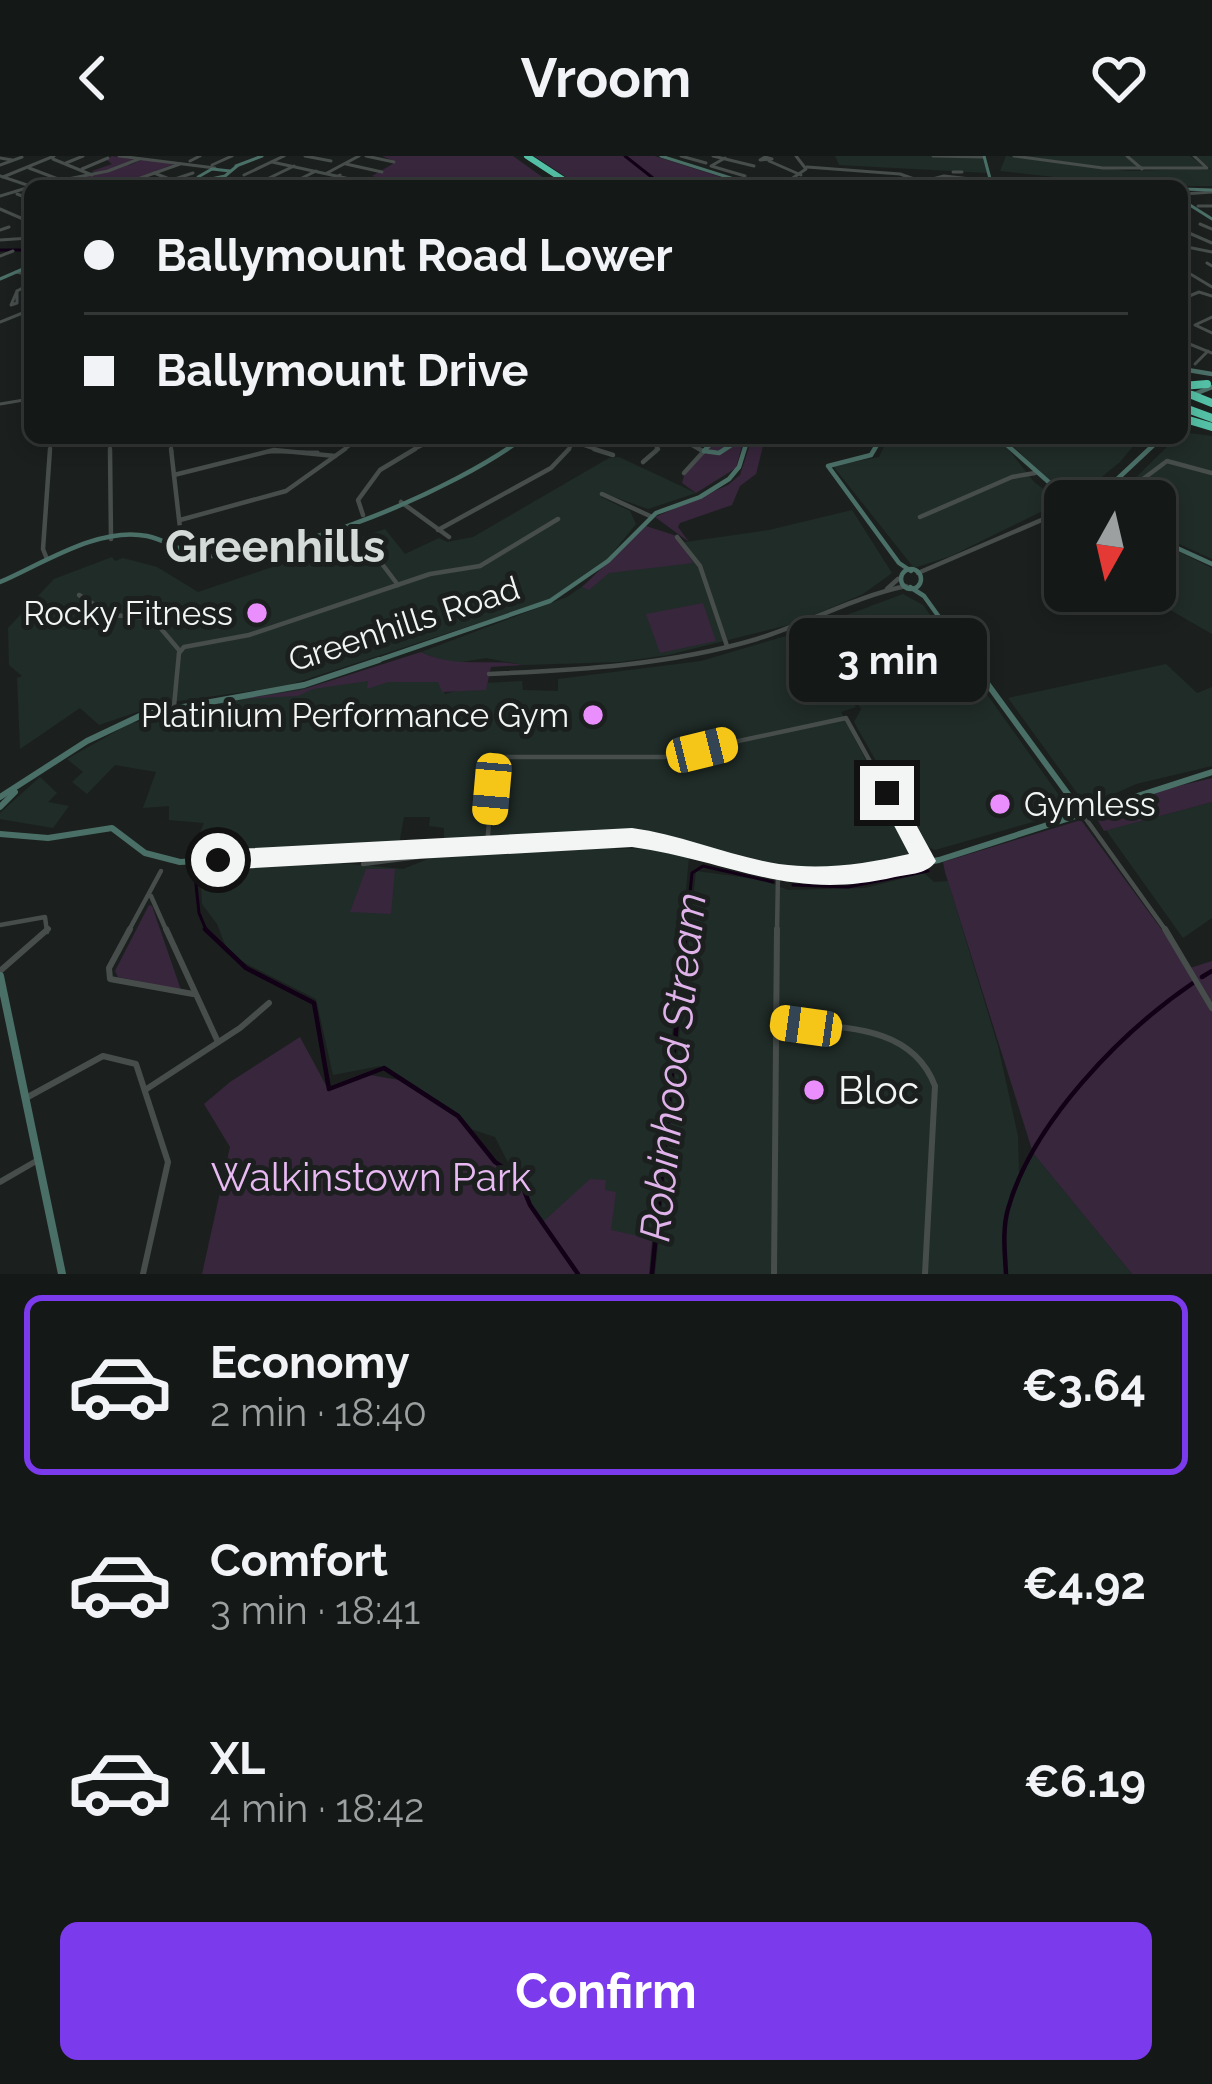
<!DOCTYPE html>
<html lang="en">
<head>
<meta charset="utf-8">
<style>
  :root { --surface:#141816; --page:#212523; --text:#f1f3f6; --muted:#9da0a1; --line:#333735; --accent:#7c3aed }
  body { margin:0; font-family:Raleway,sans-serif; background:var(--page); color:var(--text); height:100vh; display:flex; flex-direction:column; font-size:45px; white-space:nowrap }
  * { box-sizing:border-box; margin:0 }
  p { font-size:39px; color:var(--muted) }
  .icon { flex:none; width:66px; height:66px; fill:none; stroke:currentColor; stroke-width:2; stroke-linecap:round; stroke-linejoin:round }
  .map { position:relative; height:1118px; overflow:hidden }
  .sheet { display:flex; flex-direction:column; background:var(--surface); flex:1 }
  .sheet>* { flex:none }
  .guide { position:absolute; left:24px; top:24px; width:1164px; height:264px; border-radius:18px; box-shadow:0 6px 18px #0003,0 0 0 3px var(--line); display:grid; align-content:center; height:264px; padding:0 60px; background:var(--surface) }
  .needle { width:78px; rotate:188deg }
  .fabs { position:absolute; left:1044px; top:324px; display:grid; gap:24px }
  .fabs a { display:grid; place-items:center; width:132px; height:132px; border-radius:18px; background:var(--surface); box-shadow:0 6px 18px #0003,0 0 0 3px var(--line); font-size:60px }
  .end { position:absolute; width:54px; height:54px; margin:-27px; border:15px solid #f2f5f4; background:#111; box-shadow:0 0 0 6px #111 }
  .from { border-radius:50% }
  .bubble { position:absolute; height:84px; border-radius:18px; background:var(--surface); box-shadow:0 6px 18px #0003,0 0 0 3px var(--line); font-size:39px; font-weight:700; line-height:84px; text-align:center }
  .car { position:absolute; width:36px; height:72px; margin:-36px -18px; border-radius:15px; box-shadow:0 0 9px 3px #0007; background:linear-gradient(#f5c518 24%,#345 0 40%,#f5c518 0 76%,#345 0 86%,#f5c518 0) }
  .guide b { display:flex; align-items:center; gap:42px; height:114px; font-size:45px }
  .guide b+b { border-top:3px solid var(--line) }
  .guide i { width:30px; height:30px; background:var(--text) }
  ul { padding:21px 0 0; list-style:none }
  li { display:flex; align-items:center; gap:36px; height:180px; margin:0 24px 18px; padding:0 36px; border:6px solid transparent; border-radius:18px }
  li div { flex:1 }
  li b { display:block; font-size:45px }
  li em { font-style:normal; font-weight:700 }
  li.selected { border-color:var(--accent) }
  li>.icon { width:108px; height:108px; stroke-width:1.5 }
  .cta { display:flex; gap:24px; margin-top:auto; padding:24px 60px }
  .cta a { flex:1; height:138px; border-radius:18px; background:var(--accent); color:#fff; font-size:48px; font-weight:700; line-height:138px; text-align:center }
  header { display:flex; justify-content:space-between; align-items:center; height:156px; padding:0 60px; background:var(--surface); font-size:54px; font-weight:700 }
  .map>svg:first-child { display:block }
  .built { fill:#202c28 }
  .green { fill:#38263c }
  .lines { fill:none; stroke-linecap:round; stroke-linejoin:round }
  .stream-far1 { stroke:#110016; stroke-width:3 }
  .stream { stroke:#110016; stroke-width:4.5 }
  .street-far2 { stroke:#464d4b; stroke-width:3 }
  .street-far1 { stroke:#464d4b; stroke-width:4.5 }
  .street { stroke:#464d4b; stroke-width:6 }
  .secondary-far3 { stroke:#4a6f66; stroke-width:3 }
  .secondary-far2 { stroke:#4a6f66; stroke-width:4.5 }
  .secondary-far1 { stroke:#4a6f66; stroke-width:6 }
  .secondary { stroke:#4a6f66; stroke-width:8 }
  .highway-far1 { stroke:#53bfa4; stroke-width:6 }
  .highway { stroke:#53bfa4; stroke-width:8 }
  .route { fill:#f2f5f4 }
  .poi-dot { fill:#ea8dfd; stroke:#1b201e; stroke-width:4.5 }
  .labels { text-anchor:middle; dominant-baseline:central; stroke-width:10; stroke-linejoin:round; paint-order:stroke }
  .poi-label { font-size:33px; fill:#f2f5f4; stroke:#1b201e; text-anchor:end }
  .street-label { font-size:33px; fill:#f2f5f4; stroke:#1b201e }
  .near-poi-label { font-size:39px; fill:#f2f5f4; stroke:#1b201e; text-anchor:start }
  .near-park-label { font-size:39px; fill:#e8b9f2; stroke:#1b201e }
  .near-water-label { font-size:42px; font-style:italic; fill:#e0b2ea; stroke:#1b201e }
  .district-label { font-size:45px; font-weight:bold; fill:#d3dad8; stroke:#1b201e }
</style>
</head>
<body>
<header><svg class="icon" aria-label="back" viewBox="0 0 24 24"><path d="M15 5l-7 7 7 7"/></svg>Vroom<svg class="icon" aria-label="heart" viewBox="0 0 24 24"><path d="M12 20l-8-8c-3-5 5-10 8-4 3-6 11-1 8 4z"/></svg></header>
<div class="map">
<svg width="1212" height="1118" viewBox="0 0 1212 1118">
  <rect width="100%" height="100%" fill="#1b201e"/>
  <g class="built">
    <polygon points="835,0 982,0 988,17 839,9"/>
    <polygon points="1006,0 1129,15 1195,13 1113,12 1020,0 1190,0 1204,11 1201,14 1211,13 1195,0 1212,0 1212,30 1072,30 1072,23 1000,15"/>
    <polygon points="1182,276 1212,280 1212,403 1155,377 1155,345 1112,345 1176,282 1182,282"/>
    <polygon points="888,282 988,282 1005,289 1034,326 1061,346 951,400 914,412 833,310 879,301"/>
    <polygon points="1005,282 1051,283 1140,282 1120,306 1077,341 1059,335"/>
    <polygon points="619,301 696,337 648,353 603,337 601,341 630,355 636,368 607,404 549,444 286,530 164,547 99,569 80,552 20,593 17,522 22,520 9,509 8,472 54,423 112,401 115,405 123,402 157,411 198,436 385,373 405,398 439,382 447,386 473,381 609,302"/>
    <polygon points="852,354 892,417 863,438 796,467 668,499 619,506 524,509 486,502 450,508 421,496 567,441 617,406 679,387 769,374"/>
    <polygon points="1155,384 1212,412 1212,478 1137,435 1155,435"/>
    <polygon points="903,438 923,449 1066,649 1064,657 935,694 923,688 854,566 861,553 812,472"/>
    <polygon points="810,473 856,551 841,556 915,700 853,717 790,714 647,679 572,677 444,685 444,672 429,670 430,661 404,661 399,688 190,701 204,667 169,664 169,650 143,652 156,616 115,609 87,638 72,626 83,616 67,603 129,568 209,547 354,525 443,525 445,538 484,527 522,525 523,534 558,535 558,523 701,505"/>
    <polygon points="1166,508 1197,537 1212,531 1212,610 1136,628 1094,647 1082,644 1008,542"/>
    <polygon points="40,621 57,637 48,646 69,650 53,672 0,663 0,657"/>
    <polygon points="1212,646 1212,762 1183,782 1106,674"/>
    <polygon points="611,687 616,693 661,692 689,701 649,1118 594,1118 531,1052 495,981 471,973 461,961 443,958 380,910 333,919 316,843 229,799 217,768 202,748 200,712 330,706 403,713 438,699"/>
    <polygon points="696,715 763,724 788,734 865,732 924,717 934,726 948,725 998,890 1018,980 1019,1019 1033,997 1132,1118 655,1118"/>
  </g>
  <g class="green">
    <polygon points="112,0 136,4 128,10 141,4 177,7 116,30 49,28 96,17 92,15 112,8 107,4"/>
    <polygon points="382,0 513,0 555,30 404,30 372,20 396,6"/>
    <polygon points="534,0 655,0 749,30 580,30"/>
    <polygon points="718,282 744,282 736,312 696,337 682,327 684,320"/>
    <polygon points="752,282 765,282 756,318 740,330 732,349 680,367 678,371 689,386 655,361 728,329 740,319"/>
    <polygon points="646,370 677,380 693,407 609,417 589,434 582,431"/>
    <polygon points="703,447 716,485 660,497 646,458"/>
    <path d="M 421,496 C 455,513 488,502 524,509 L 491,511 L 486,534 L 442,536 L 438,526 L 388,526 L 367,533 L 368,525 L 313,533 L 298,540 L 242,543 L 301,534 Z"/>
    <polygon points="1212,622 1212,646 1104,675 1097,663 1104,657 1162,634"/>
    <polygon points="1081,664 1190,812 1212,805 1212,1118 1132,1118 1033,997 945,716 943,706"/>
    <polygon points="366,713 395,713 391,758 350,756"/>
    <polygon points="149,749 152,750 181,834 118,821 115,815"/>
    <polygon points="300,881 328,933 370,919 399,924 431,943 458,960 495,1005 517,1022 531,1052 544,1065 590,1023 606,1024 605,1034 616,1036 611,1074 652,1083 649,1118 202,1118 230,991 204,948 230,926"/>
  </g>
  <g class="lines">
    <g class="stream-far1">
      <polyline points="625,0 663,30"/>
      <polyline points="0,94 30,94"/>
      <polyline points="195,719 199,757 207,776"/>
      <polyline points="793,729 848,731 928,715"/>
      <polyline points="686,776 692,717 703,710 773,726"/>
    </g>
    <g class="stream">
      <polyline points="205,773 246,812 314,847 329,933 384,912 458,960 495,1006 519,1022 530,1049 578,1118"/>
      <polyline points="1202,821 1212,815"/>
      <polyline points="652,1118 686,773"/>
      <path d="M 1006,1118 C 1005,1097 1002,1074 1008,1053 C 1032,967 1121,876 1193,827"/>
    </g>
    <g class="street-far2">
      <polyline points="119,0 215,12"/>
      <polyline points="305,0 331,5"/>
      <polyline points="366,0 394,6"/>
      <polyline points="681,0 706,7"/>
      <polyline points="713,0 754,10"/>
      <polyline points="933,0 984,1"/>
      <polyline points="1014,0 1103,12 1207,12 1194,0"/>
      <polyline points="1127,0 1142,13"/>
      <polygon points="765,1 772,3 760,4"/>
      <polyline points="0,2 12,4"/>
      <polyline points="725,2 711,10 745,20"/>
      <polyline points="53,3 92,19"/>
      <polyline points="190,5 200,0"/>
      <polyline points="769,5 801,19"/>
      <polyline points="272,6 382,30"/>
      <polyline points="66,7 83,0"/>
      <polyline points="346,8 382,16"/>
      <polyline points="0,9 22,1"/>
      <polyline points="212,9 232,0"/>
      <polyline points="807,11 900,18 934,30"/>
      <polyline points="29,12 58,23"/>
      <polyline points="82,13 108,2"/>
      <polyline points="953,16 962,16"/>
      <polyline points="154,17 172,24 193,17"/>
      <polyline points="327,17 359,0"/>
      <polyline points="244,19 284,0"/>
      <polyline points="0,20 27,29"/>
      <polyline points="3,21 54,0"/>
      <polyline points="219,22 254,30"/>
      <polyline points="1012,23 1066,30"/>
      <polyline points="925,25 944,20 980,24 982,30"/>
      <polyline points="867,26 904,30"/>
      <polyline points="33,30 108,15 139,3"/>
      <polyline points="118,30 180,8"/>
      <polyline points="152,30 169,23"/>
      <polyline points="253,30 294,10"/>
      <polyline points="286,30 316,15"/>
      <polyline points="319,30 340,19"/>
      <polyline points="351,30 362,24"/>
      <polyline points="781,30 806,13 796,0"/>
      <polyline points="17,38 30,43"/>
      <polyline points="1184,38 1212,36"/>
      <polyline points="0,40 30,31"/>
      <polyline points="1198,50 1212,50"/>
      <polyline points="0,53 30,66"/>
      <polyline points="1200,68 1212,73"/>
      <polyline points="0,74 9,71"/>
      <polyline points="1182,74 1212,87"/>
      <polyline points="0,84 30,82"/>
      <polyline points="1182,90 1212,96"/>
      <polyline points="0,100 13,95"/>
      <polyline points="1207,107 1212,110"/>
      <polyline points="1182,113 1212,131"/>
      <polyline points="16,116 30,119"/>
      <polygon points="17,135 17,147 11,149"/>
      <polyline points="17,135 30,128"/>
      <polyline points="1182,143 1199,136 1212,140"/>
      <polyline points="1212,161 1195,169 1212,177"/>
      <polyline points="0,166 30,154"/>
      <polyline points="1182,185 1212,197"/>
      <polyline points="1195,208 1208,195"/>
      <polyline points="0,248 30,243"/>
      <polyline points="110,282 110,296"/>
      <polyline points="170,282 172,296"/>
      <polyline points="562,282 603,296"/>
      <polyline points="678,282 703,296"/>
      <polyline points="50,296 51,282"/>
      <polyline points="267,296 318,296"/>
      <polyline points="341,296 360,282"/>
      <polyline points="410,296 437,282"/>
      <polyline points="566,296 575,286"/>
      <polyline points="656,296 657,282"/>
    </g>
    <g class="street-far1">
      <polyline points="110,293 111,383"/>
      <polyline points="594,293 613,299"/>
      <polyline points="643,306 658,293"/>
      <polyline points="684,317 704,295 699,293"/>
      <polyline points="174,319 274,294 335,300"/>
      <polyline points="602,338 650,360"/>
      <polyline points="1125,345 1139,326 1167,305 1212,317"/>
      <polyline points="401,346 449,381"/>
      <polyline points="363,359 358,344 380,314 415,293"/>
      <polyline points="920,361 1012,321 1035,317"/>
      <polyline points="180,364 286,335 345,293"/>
      <polyline points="438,374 551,312 569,293"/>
      <polyline points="677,381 700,410 727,490"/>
      <polyline points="170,385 180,372 171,293"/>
      <polyline points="373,396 398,429"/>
      <polyline points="47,403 43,393 50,293"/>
      <polyline points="918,417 1065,354"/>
      <polyline points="887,433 898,423"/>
      <polyline points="79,439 111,459 152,462 179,494"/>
      <path d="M 489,518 C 579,514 670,509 757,483 C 808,467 854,441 906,430"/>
      <polyline points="174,550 179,497 184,491 249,479 430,418 480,410 558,363"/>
      <polyline points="1081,656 1167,776"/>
      <polyline points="487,689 494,611 500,601 664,601 846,562 925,705"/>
      <polyline points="363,708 418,701"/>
      <polyline points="151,740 167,776"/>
      <polyline points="0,769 45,761 47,776"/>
      <polyline points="128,776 161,715"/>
      <polyline points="777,776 778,718"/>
    </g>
    <g class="street">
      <polyline points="130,773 109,812 110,823 193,838"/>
      <polyline points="166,773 218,886"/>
      <polyline points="1165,773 1212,852"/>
      <polyline points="0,815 48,773"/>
      <path d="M 779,866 C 837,872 911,866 935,930 L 925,1118"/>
      <polyline points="145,934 240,872 269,847"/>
      <polyline points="26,942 103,900 136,908 168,1006 143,1118"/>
      <polyline points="0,1026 38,1004"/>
      <polyline points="774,1118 777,773"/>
    </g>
    <g class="secondary-far3">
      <polyline points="661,0 756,30"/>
      <polyline points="984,0 992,30"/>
      <polyline points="236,10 262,0"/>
      <polyline points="198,21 212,13 230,15"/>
      <polyline points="992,28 1014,30"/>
      <polyline points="179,30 225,20 237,10"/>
      <polyline points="1182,33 1212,34"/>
      <polyline points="1182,44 1212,63"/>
      <polyline points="0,123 30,110"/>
    </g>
    <g class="secondary-far2">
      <polyline points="1182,213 1212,218"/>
      <polyline points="1182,250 1192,239 1212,231"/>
      <polyline points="881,282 871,299 828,310 899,407 911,415"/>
      <polyline points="999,282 1070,345"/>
      <polyline points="704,295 719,297 742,282"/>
      <polyline points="704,295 716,282"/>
      <polyline points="1086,345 1112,328 1161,282"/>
      <polyline points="1155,382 1212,408"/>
      <circle cx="911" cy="423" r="10"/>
      <path d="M 0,426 C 42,408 99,370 147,380 C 168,384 186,400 208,400 C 296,401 453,334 523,282"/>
      <polyline points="910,431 924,440 972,507"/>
      <polyline points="370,507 550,445 608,405 656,357 700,341 729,323 739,311 748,282"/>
    </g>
    <g class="secondary-far1">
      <polyline points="970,504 1081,656"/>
      <polyline points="0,641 87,585 144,558 304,529 379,504"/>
      <polyline points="0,651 15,636"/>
      <polyline points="0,678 48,682 112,672 145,697 180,706 632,681 787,718 840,722 939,704 1212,616"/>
    </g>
    <polyline class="secondary" points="0,820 62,1118"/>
    <polyline class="highway-far1" points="527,0 573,30"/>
    <g class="highway">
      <polyline points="1182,230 1207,228"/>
      <polyline points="1192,239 1212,247"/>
      <polyline points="1182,251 1212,262"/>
      <polyline points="1182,262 1212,271"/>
    </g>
  </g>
  <path class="route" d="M 887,628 L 895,630 L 936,705 C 928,718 910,718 895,721 C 789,746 732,705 632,691 L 218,714 L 207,704 L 218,694 L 632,672 C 683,679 729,700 779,708 C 823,714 866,708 909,698 L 877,637 Z"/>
  <g class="poi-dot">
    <circle cx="257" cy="457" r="12"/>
    <circle cx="593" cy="559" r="12"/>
    <circle cx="1000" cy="648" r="12"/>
    <circle cx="814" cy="934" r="12"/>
  </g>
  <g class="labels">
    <g class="poi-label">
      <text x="233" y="457">Rocky Fitness</text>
      <text x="569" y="559">Platinium Performance Gym</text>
      <text x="1024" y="648" text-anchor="start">Gymless</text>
    </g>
    <g class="street-label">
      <text transform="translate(404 468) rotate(-18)">Greenhills Road</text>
    </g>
    <g class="near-poi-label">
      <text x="838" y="934">Bloc</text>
    </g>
    <g class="near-park-label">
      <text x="371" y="1021">Walkinstown Park</text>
    </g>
    <g class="near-water-label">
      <text transform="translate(673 911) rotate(-84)">Robinhood Stream</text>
    </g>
    <g class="district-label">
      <text x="275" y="390">Greenhills</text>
    </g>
  </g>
</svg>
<div class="fabs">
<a><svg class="needle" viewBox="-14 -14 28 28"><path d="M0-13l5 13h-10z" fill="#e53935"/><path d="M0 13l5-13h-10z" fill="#9da0a1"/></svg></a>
</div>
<i class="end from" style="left:218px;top:704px"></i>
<i class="end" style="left:887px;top:637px"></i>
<div class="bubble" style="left:789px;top:462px;width:198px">3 min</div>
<i class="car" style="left:702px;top:594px;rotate:76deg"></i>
<i class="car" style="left:492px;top:633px;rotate:185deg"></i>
<i class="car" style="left:806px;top:870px;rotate:278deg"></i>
<div class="guide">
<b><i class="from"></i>Ballymount Road Lower</b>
<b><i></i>Ballymount Drive</b>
</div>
</div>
<section class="sheet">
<ul>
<li class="selected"><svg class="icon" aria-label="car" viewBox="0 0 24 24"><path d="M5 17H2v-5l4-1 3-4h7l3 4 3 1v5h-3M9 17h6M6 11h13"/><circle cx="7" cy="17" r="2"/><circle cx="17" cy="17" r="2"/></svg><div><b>Economy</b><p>2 min · 18:40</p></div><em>€3.64</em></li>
<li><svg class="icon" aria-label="car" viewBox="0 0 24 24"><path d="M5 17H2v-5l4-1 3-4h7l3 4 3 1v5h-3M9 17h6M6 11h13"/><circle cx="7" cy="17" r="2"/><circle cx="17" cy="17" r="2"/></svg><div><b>Comfort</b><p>3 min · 18:41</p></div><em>€4.92</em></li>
<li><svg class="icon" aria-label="car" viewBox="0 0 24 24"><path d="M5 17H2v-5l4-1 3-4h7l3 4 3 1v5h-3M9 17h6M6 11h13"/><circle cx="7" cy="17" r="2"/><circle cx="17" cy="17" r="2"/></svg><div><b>XL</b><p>4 min · 18:42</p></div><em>€6.19</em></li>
</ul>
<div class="cta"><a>Confirm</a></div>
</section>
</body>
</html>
